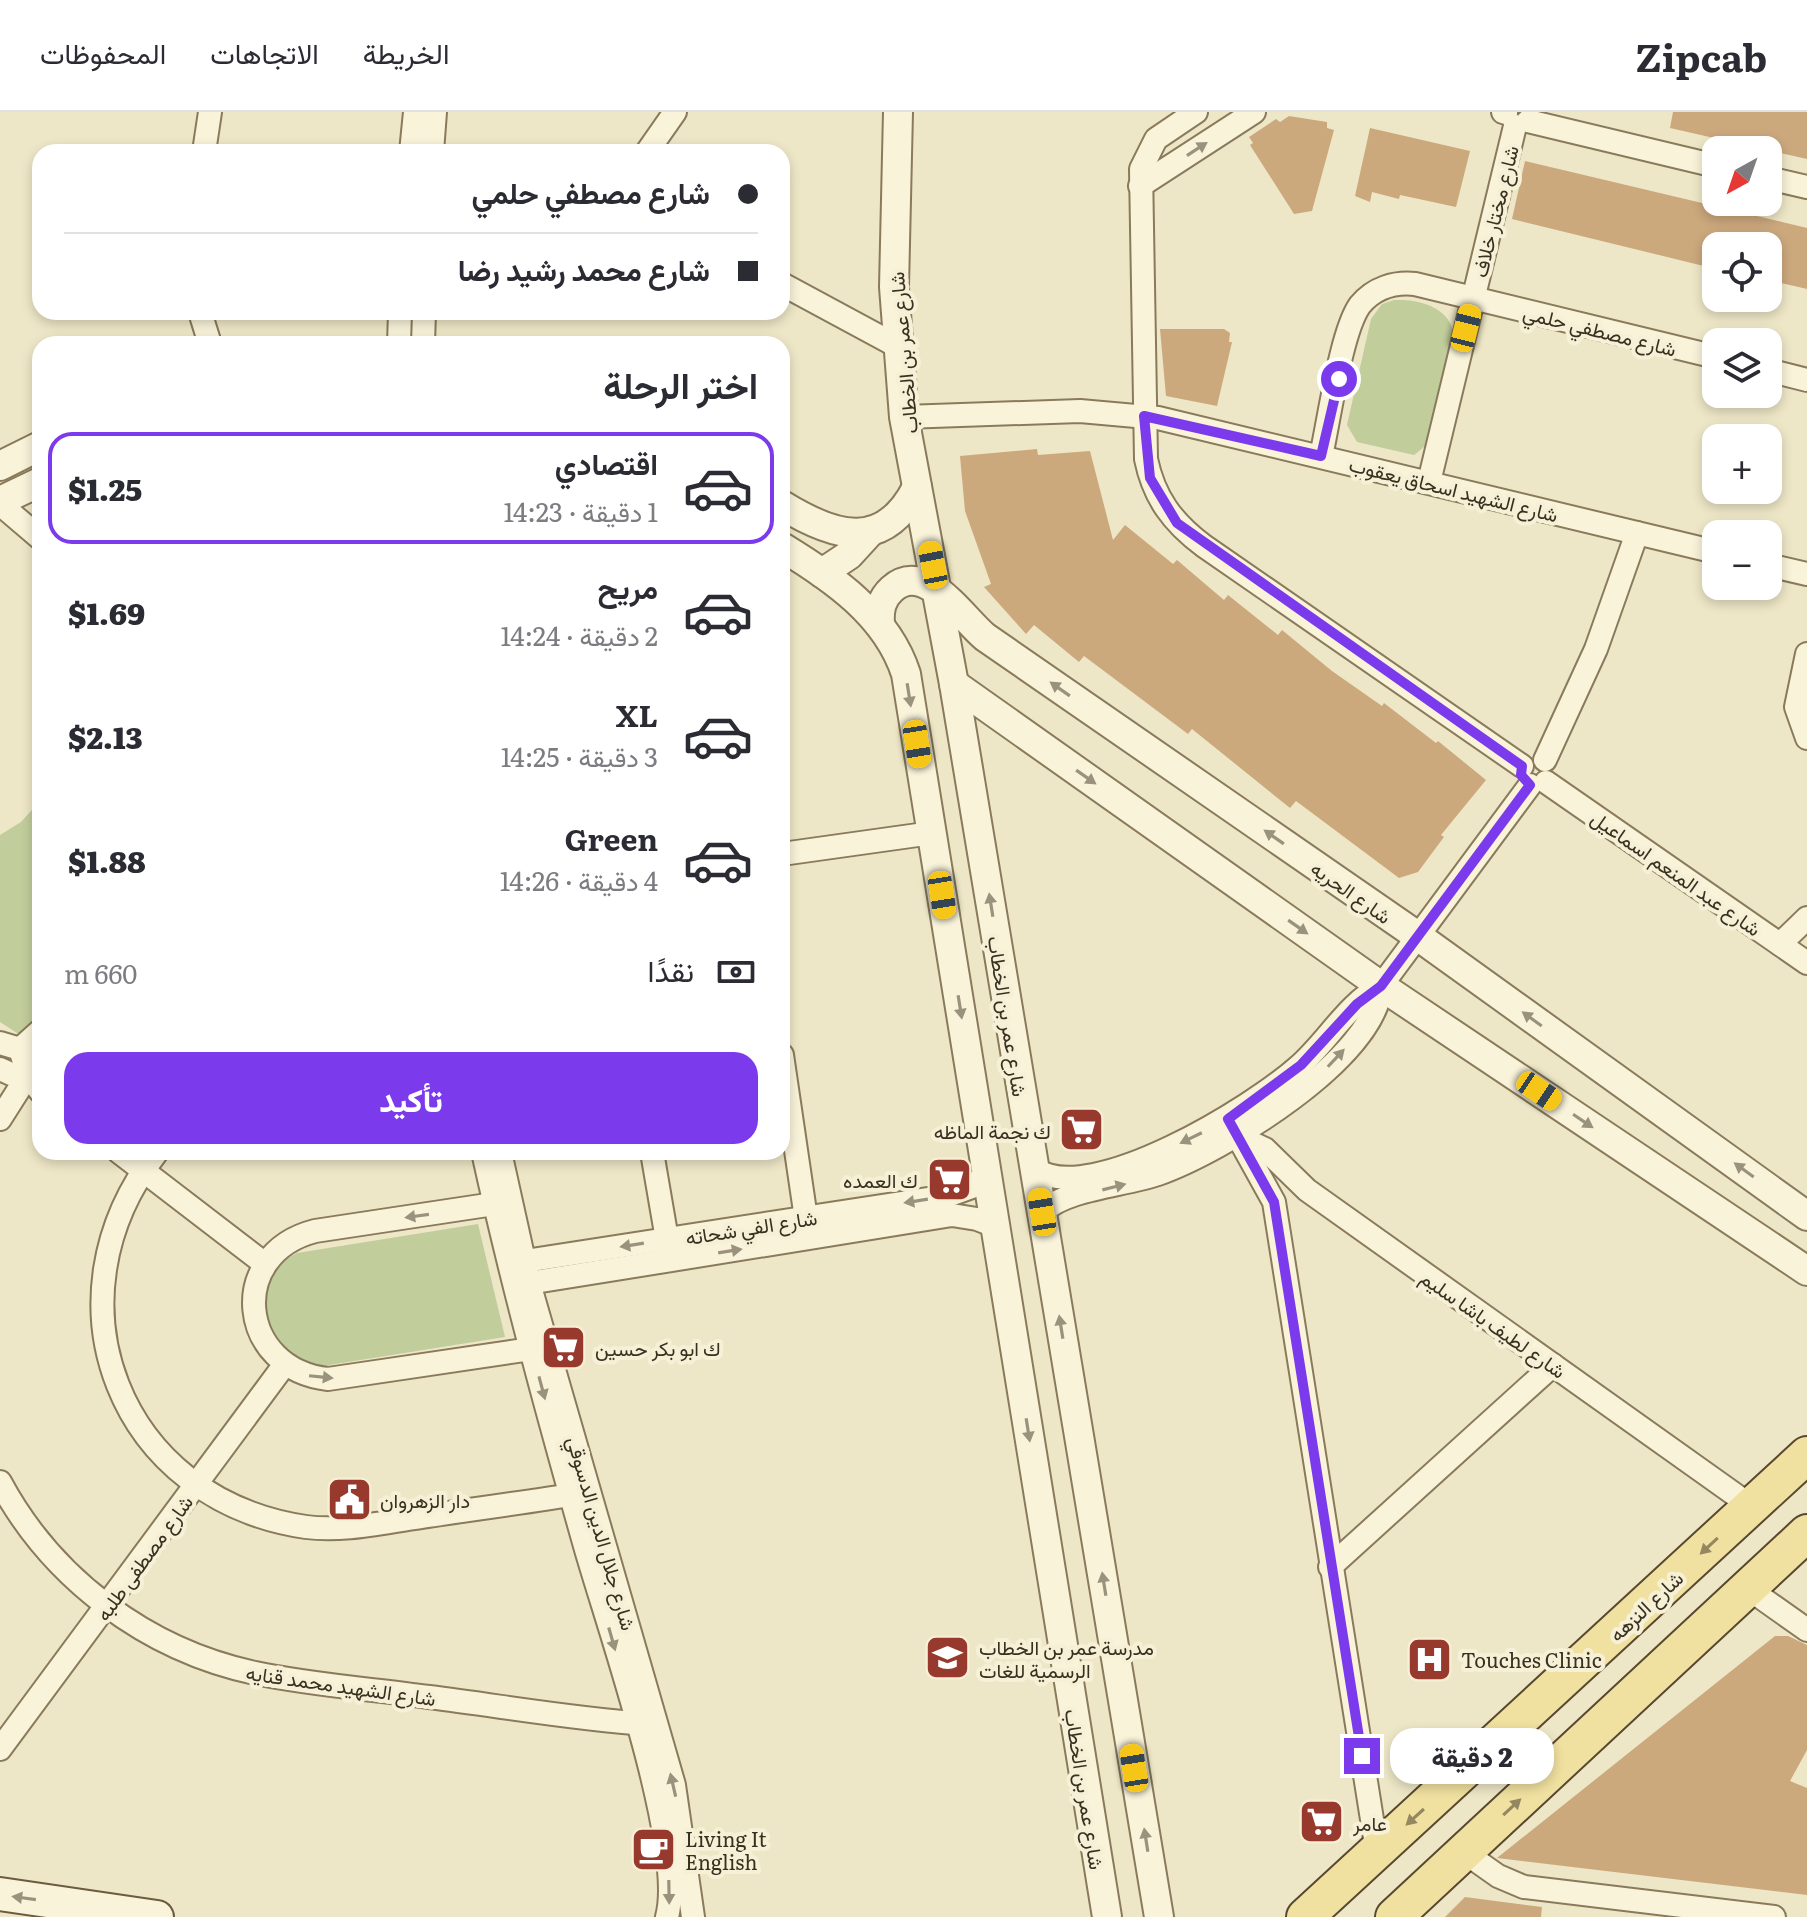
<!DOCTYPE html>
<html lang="ar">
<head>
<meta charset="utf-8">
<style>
  :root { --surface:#fff; --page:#f2f2f3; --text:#2b2b33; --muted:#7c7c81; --line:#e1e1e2; --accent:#7c3aed }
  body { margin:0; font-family:Literata,Vazirmatn,serif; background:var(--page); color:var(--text); direction:rtl; height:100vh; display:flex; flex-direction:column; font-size:30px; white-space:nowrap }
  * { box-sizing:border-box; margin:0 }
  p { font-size:26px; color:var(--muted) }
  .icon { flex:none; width:44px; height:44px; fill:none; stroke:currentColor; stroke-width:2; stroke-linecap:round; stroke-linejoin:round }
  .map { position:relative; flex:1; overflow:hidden; direction:ltr }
  .sheet { position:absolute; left:32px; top:224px; width:758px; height:824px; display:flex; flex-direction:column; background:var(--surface); border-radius:24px; box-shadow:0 4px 12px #0003; direction:rtl }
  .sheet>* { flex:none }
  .guide { position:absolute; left:32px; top:32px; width:758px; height:176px; border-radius:24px; box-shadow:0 4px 12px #0003; direction:rtl; display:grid; align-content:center; height:176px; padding:0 32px; background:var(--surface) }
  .needle { width:52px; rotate:220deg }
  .fabs { position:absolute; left:1702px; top:24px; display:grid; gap:16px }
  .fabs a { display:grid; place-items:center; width:80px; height:80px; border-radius:16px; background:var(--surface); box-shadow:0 4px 12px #0003; font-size:40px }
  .end { position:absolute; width:36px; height:36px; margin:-18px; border:10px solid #7c3aed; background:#fff; box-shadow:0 0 0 4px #fff }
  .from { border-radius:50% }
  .bubble { position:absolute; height:56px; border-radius:24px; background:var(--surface); box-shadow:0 4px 12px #0003; font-size:26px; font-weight:800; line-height:56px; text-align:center; direction:rtl }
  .car { position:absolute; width:24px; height:48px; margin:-24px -12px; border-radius:10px; box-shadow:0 0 6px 2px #0007; background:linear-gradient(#f5c518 24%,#345 0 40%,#f5c518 0 76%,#345 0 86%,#f5c518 0) }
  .guide b { display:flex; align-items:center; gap:28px; height:76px; font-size:30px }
  .guide b+b { border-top:2px solid var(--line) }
  .guide i { width:20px; height:20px; background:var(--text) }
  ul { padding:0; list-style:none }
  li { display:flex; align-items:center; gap:24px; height:112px; margin:0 16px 12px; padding:0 16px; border:4px solid transparent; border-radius:24px }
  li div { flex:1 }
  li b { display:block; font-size:30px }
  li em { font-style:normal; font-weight:800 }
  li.current { border-color:var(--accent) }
  li>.icon { width:72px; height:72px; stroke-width:1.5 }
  h2 { padding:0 32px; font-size:36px; line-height:96px }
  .pay { display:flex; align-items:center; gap:20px; height:88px; padding:0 32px; font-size:30px }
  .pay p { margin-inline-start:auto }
  .action { display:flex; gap:16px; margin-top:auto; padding:16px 32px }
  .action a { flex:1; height:92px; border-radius:24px; background:var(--accent); color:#fff; font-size:32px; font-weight:800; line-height:92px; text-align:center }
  header { display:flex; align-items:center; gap:48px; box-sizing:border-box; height:112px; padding:0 40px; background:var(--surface); border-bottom:2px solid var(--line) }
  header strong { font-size:38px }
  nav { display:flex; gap:44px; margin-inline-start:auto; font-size:28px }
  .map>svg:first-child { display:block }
  .green { fill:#c1cd9b }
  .building { fill:#cca87d }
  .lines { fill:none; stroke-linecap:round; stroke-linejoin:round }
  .minor-casing { stroke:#8a7a5c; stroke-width:26 }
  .tertiary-casing { stroke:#8a7a5c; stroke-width:32 }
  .secondary-casing { stroke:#6c5b3f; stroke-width:36 }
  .primary-casing { stroke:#584830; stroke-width:40 }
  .minor { stroke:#f9f3da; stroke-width:22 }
  .tertiary { stroke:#f9f3da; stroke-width:28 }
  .secondary { stroke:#f9f3da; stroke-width:32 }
  .primary { stroke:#f0e1a0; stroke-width:36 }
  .oneway { fill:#9a927d }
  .oneway2 { fill:#958860 }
  .route { stroke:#7c3aed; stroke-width:10 }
  .labels { text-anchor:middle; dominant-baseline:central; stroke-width:8; stroke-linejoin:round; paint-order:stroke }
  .street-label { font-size:20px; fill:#3a3020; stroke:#f6f0d7 }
  .poi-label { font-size:20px; fill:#3a3020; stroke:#f6f0d7; text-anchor:start }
</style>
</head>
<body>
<header>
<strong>Zipcab</strong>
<nav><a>الخريطة</a><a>الاتجاهات</a><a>المحفوظات</a></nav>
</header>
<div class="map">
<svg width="1807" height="1805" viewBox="0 0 1807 1805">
  <rect width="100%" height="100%" fill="#eee7c7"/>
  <g class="green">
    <path d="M 1394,188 C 1418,187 1447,194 1453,219 L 1429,331 L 1414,343 L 1357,330 L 1347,313 L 1371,207 L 1382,192 Z"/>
    <polygon points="40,689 40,903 20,923 0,910 0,723 21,710"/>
    <path d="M 478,1112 L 505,1225 L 323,1254 L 296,1249 L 267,1221 C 263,1184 260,1161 297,1141 Z"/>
  </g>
  <g class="building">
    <polygon points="1673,0 1807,0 1807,47 1670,16"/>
    <polygon points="1289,4 1327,10 1327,16 1334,18 1312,99 1294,102 1250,33 1253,31 1249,25 1276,7 1280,10"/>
    <polygon points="1370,16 1470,39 1456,95 1400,83 1399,87 1372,80 1370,90 1355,84"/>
    <polygon points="1525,49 1807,116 1807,177 1769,168 1776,134 1716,134 1716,157 1512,107"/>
    <polygon points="1160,217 1224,217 1230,221 1229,230 1232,230 1217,294 1166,284"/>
    <polygon points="1037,337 1038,343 1090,339 1113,428 1125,413 1173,452 1177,448 1224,488 1228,483 1278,523 1282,518 1332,559 1382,594 1384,591 1436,631 1438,629 1486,668 1441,723 1444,725 1418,760 1399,766 1296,689 1290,696 1192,617 1188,622 1084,544 1079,550 1034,513 1026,522 984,475 991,472 965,399 960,344"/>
    <polygon points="1775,1524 1788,1524 1807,1533 1807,1638 1790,1669 1807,1676 1807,1783 1497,1746"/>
    <polygon points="1465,1785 1542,1795 1541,1805 1445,1805"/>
  </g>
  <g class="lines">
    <defs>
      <g id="minor">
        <path d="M 1196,0 L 1156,27 L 1141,57 L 1146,347 C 1154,386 1173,411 1204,434 L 1522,654"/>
        <polyline points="1503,0 1506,1"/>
        <polyline points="1528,9 1716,54"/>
        <polyline points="204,40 210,0"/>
        <polyline points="411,40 415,0"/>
        <polyline points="432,40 435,0"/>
        <polyline points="647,40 675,0"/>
        <polyline points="1768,66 1807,75"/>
        <polyline points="1140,74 1254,0"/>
        <polyline points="782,172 897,234"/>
        <polyline points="200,200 210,232"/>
        <polyline points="399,232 400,200"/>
        <polyline points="423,232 424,200"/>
        <polyline points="1768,258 1807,268"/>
        <polyline points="904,305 1080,299 1158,306 1716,440"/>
        <path d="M 1321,344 C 1329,309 1341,219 1360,193 C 1374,176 1394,170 1415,172 L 1716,245"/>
        <polyline points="1429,370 1515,14"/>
        <polyline points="0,392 40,426"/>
        <polyline points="1768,453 1807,462"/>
        <polyline points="1807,542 1796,595 1807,626"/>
        <polyline points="1545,648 1596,537 1637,421"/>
        <polyline points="1546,670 1807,851"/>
        <polyline points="782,742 932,721"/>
        <polyline points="1780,832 1807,806"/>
        <polyline points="0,931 20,937"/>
        <polyline points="20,937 28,963 40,979"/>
        <polyline points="20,937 40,919"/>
        <polyline points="782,943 808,1120"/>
        <polyline points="0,957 11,962 28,963"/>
        <polyline points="0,1007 28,963 40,954"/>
        <polyline points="1228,1007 1274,1090 1377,1739"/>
        <polyline points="1239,1025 1265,1037 1307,1078 1751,1394"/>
        <polyline points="119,1040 265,1152"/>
        <path d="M 157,1040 C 41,1188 119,1388 306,1415 C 344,1420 384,1410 421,1405 C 475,1397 529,1390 583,1381"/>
        <path d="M 483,1040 C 512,1172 548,1303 585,1434 C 607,1512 686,1736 667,1805"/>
        <polyline points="500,1040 529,1171 674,1673 693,1805"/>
        <polyline points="652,1040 669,1139"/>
        <path d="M 1035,1057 C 1091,1096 1254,994 1298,955 C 1327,930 1347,892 1381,874 L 1530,673"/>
        <path d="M 494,1092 L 315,1119 C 226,1142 238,1257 328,1267 L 531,1237"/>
        <path d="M 1042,1100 C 1068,1076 1123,1074 1158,1062 C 1221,1040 1376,947 1381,874"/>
        <polyline points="512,1151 947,1084 972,1075 987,1061"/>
        <polyline points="516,1173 952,1103 977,1107 995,1114"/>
        <path d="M 0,1370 C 52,1467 147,1538 255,1561 C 312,1573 371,1577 429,1585 C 501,1594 574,1607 646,1612"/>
        <polyline points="1330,1455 1553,1253"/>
        <polyline points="1749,1477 1807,1518"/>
        <polyline points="0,1637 285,1252"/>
        <polyline points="1464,1740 1498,1764 1524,1775 1774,1805"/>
      </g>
      <g id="tertiary">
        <polyline points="898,0 894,175 904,305 954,572 1159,1805"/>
        <polyline points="0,354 40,334"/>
        <polyline points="0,389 40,370"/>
        <path d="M 782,393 C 834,425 884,441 917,375"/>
        <path d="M 782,435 C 833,466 887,503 906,562 L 1107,1805"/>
        <polyline points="822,461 849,443 871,419"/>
        <path d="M 880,512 C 879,498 881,487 892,477 C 925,447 963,507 985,525 L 1419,825 L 1807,1104"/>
        <polyline points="954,572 1381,874 1807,1159"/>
      </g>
      <polyline id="secondary" points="0,1782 157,1805"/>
      <g id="primary">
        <polyline points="1305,1805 1807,1343"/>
        <polyline points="1394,1805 1807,1421"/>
      </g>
    </defs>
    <use href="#minor" class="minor-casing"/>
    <use href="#tertiary" class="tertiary-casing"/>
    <use href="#secondary" class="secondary-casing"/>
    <use href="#primary" class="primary-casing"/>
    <use href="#minor" class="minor"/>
    <use href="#tertiary" class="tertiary"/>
    <use href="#secondary" class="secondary"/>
    <use href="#primary" class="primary"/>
  </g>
  <defs><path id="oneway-solid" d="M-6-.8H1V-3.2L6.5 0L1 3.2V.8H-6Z" transform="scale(2)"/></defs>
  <g class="oneway">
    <use href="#oneway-solid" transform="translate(1197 37) rotate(-33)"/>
    <use href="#oneway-solid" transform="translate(1060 577) rotate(-145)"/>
    <use href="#oneway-solid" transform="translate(909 583) rotate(81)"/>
    <use href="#oneway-solid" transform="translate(1086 665) rotate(35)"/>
    <use href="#oneway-solid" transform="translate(1274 725) rotate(-145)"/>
    <use href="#oneway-solid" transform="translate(991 793) rotate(-99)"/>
    <use href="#oneway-solid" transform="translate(1298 815) rotate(35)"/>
    <use href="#oneway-solid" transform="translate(960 895) rotate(81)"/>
    <use href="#oneway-solid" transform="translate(1532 907) rotate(-144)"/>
    <use href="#oneway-solid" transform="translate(1336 946) rotate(-47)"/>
    <use href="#oneway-solid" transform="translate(1583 1009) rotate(34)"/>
    <use href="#oneway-solid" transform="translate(1191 1026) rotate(154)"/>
    <use href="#oneway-solid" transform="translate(1744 1058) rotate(-144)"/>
    <use href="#oneway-solid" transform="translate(1114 1075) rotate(-14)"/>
    <use href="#oneway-solid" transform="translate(916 1089) rotate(171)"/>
    <use href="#oneway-solid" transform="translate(417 1104) rotate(172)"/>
    <use href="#oneway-solid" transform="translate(632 1133) rotate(171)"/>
    <use href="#oneway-solid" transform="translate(730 1139) rotate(-9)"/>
    <use href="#oneway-solid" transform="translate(1061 1215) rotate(-99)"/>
    <use href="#oneway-solid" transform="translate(321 1265) rotate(6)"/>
    <use href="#oneway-solid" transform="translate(542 1276) rotate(75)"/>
    <use href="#oneway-solid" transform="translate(1028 1318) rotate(81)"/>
    <use href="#oneway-solid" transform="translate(1104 1472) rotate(-99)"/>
    <use href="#oneway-solid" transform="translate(612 1527) rotate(74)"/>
    <use href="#oneway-solid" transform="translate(673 1673) rotate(-103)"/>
    <use href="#oneway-solid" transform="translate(1146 1728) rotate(-99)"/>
    <use href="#oneway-solid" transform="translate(669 1780) rotate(89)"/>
    <use href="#oneway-solid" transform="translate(24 1786) rotate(-172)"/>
  </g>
  <g class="oneway2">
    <use href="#oneway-solid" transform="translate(1709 1434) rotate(137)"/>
    <use href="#oneway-solid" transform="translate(1512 1695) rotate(-43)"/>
    <use href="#oneway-solid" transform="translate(1415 1705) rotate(138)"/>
  </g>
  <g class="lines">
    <polyline class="route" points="1339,267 1321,344 1144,304 1150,366 1177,411 1522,654 1521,663 1530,673 1381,874 1357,892 1301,953 1228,1007 1274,1090 1362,1644"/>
  </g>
  <defs>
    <symbol id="supermarket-square" viewBox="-11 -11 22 22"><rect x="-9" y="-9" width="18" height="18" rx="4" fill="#98392d" stroke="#f6f0d7"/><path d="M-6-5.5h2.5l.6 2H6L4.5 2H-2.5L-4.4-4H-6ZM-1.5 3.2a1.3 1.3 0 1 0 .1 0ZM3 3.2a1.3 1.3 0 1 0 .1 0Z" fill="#fff"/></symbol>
    <symbol id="civic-square" viewBox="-11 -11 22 22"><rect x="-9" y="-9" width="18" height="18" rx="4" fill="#98392d" stroke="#f6f0d7"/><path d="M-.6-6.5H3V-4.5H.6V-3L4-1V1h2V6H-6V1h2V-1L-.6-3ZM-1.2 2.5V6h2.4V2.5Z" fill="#fff"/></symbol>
    <symbol id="school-square" viewBox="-11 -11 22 22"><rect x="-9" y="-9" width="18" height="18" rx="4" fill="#98392d" stroke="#f6f0d7"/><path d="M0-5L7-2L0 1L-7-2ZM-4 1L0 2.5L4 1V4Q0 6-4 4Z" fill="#fff"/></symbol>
    <symbol id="hospital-square" viewBox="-11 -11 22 22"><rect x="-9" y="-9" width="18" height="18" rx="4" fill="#98392d" stroke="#f6f0d7"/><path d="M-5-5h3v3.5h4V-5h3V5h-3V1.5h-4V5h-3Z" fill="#fff"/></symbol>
    <symbol id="cafe-square" viewBox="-11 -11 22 22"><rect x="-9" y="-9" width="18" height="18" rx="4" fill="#98392d" stroke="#f6f0d7"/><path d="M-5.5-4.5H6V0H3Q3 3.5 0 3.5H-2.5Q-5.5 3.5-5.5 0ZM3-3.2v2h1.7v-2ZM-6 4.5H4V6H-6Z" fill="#fff"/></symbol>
  </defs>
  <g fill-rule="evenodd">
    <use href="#supermarket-square" x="1056" y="992" width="51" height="51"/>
    <use href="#supermarket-square" x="924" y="1042" width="51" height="51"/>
    <use href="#supermarket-square" x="538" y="1210" width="51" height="51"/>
    <use href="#civic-square" x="324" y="1362" width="51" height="51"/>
    <use href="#school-square" x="922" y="1520" width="51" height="51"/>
    <use href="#hospital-square" x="1404" y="1522" width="51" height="51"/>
    <use href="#supermarket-square" x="1296" y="1684" width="51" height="51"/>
    <use href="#cafe-square" x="628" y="1712" width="51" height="51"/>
  </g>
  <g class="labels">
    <g class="street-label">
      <text transform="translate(1494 99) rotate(-76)">شارع مختار خلاف</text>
      <text transform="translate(1600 217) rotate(14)">شارع مصطفي حلمي</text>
      <text transform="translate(902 241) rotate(-95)">شارع عمر بن الخطاب</text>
      <text transform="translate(1454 376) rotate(14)">شارع الشهيد اسحاق يعقوب</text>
      <text transform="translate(1677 760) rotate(35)">شارع عبد المنعم اسماعيل</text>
      <text transform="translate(1352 779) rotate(35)">شارع الحريه</text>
      <text transform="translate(1009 904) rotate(81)">شارع عمر بن الخطاب</text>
      <text transform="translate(751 1114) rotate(-9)">شارع الفي شحاته</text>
      <text transform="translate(1494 1211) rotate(35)">شارع لطيف باشا سليم</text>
      <text transform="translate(603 1421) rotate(74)">شارع جلال الدين الدسوقي</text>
      <text transform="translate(143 1445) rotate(-54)">شارع مصطفى طلبه</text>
      <text transform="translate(1645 1493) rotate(-43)">شارع النزهه</text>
      <text transform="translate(341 1572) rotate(8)">شارع الشهيد محمد قنايه</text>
      <text transform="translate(1086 1677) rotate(81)">شارع عمر بن الخطاب</text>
    </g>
    <g class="poi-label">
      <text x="1051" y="1018" text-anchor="end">ك نجمة الماظه</text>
      <text x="918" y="1067" text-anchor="end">ك العمده</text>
      <text x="595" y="1235">ك ابو بكر حسين</text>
      <text x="380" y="1387">دار الزهروان</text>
      <text x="979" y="1534">مدرسة عمر بن الخطاب<tspan x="979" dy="23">الرسمية للغات</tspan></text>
      <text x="1461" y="1547">Touches Clinic</text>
      <text x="1353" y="1710">عامر</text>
      <text x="685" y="1726">Living It<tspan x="685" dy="23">English</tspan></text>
    </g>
  </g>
</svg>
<div class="fabs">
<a><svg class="needle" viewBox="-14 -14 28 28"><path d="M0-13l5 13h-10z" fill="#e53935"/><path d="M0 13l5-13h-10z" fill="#7c7c81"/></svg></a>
<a><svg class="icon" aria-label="locate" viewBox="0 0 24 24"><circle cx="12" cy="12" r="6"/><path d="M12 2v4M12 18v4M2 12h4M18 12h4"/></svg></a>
<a><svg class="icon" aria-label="layers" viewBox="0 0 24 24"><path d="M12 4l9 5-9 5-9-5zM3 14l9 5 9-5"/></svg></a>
<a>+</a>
<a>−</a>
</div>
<i class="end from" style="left:1339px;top:267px"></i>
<i class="end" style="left:1362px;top:1644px"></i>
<div class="bubble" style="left:1390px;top:1616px;width:164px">2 دقيقة</div>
<i class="car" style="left:1466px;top:216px;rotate:14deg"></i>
<i class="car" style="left:933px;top:453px;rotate:349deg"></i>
<i class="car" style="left:917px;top:632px;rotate:171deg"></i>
<i class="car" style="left:942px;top:783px;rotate:171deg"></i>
<i class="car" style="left:1539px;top:979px;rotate:124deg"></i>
<i class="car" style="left:1042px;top:1100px;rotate:351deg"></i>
<i class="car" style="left:1134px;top:1656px;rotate:351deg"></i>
<div class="guide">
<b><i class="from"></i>شارع مصطفي حلمي</b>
<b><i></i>شارع محمد رشيد رضا</b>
</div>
<section class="sheet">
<h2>اختر الرحلة</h2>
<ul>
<li class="current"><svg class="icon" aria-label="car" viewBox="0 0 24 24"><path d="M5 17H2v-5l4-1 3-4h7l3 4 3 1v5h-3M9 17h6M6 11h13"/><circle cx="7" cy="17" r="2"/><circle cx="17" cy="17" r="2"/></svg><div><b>اقتصادي</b><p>1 دقيقة · 14:23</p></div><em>$1.25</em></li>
<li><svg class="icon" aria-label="car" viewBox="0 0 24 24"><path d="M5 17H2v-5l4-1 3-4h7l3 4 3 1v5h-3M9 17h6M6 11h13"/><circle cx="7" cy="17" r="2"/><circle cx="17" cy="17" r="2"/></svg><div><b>مريح</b><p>2 دقيقة · 14:24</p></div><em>$1.69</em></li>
<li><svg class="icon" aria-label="car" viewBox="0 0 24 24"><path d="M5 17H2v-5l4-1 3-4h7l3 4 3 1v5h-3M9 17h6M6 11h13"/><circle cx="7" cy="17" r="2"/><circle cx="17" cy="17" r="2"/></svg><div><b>XL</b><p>3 دقيقة · 14:25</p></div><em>$2.13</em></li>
<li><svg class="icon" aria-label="car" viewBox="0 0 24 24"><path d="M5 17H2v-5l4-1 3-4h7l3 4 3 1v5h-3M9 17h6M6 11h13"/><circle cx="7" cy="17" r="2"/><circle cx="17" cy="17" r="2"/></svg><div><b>Green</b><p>4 دقيقة · 14:26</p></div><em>$1.88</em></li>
</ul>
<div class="pay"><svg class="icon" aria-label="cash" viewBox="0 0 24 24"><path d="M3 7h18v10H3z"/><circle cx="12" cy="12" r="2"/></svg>نقدًا<p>660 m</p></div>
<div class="action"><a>تأكيد</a></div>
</section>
</div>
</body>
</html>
